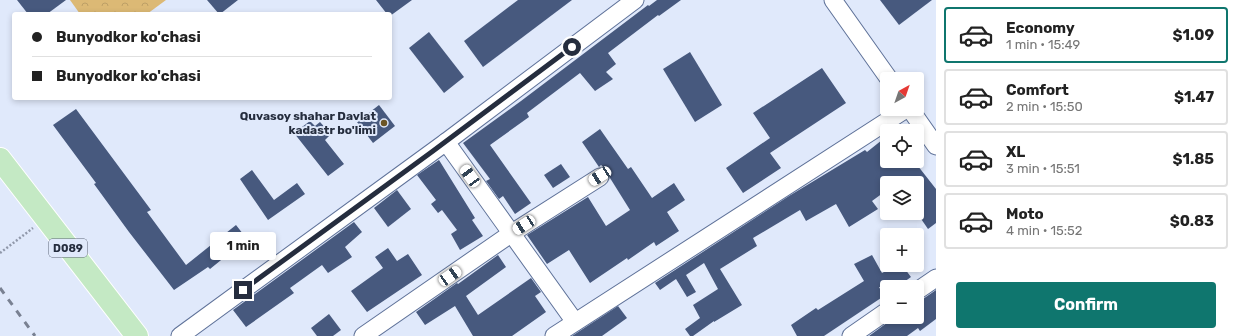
<!DOCTYPE html>
<html lang="en">
<head>
<meta charset="utf-8">
<style>
  :root { --surface:#fff; --page:#f6f6f6; --text:#222; --muted:#767676; --line:#e0e0e0; --accent:#0f766e }
  body { margin:0; font-family:Rubik,sans-serif; background:var(--page); color:var(--text); height:100vh; display:flex; flex-direction:column; font-size:15px; white-space:nowrap }
  * { box-sizing:border-box; margin:0 }
  p { font-size:13px; color:var(--muted) }
  .icon { flex:none; width:22px; height:22px; fill:none; stroke:currentColor; stroke-width:2; stroke-linecap:round; stroke-linejoin:round }
  .map { position:relative; flex:1; overflow:hidden }
  .sheet { display:flex; flex-direction:column; background:var(--surface); width:300px }
  .sheet>* { flex:none }
  .guide { position:absolute; left:12px; top:12px; width:380px; height:88px; border-radius:4px; box-shadow:0 2px 6px #0003; display:grid; align-content:center; height:88px; padding:0 20px; background:var(--surface) }
  .needle { width:26px; rotate:40deg }
  .buttons { position:absolute; left:880px; top:72px; display:grid; gap:8px }
  .buttons a { display:grid; place-items:center; width:44px; height:44px; border-radius:4px; background:var(--surface); box-shadow:0 2px 6px #0003; font-size:20px }
  .end { position:absolute; width:18px; height:18px; margin:-9px; border:5px solid #252d3e; background:#fff; box-shadow:0 0 0 2px #fff }
  .from { border-radius:50% }
  .bubble { position:absolute; height:28px; border-radius:4px; background:var(--surface); box-shadow:0 2px 6px #0003; font-size:13px; font-weight:700; line-height:28px; text-align:center }
  .car { position:absolute; width:12px; height:24px; margin:-12px -6px; border-radius:5px; box-shadow:0 0 3px 1px #0007; background:linear-gradient(#fff 24%,#345 0 40%,#fff 0 76%,#345 0 86%,#fff 0) }
  .guide b { display:flex; align-items:center; gap:14px; height:38px; font-size:15px }
  .guide b+b { border-top:1px solid var(--line) }
  .guide i { width:10px; height:10px; background:var(--text) }
  ul { padding:7px 0 0; list-style:none }
  li { display:flex; align-items:center; gap:12px; height:56px; margin:0 8px 6px; padding:0 12px; border:2px solid var(--line); border-radius:4px }
  li div { flex:1 }
  li b { display:block; font-size:15px }
  li em { font-style:normal; font-weight:700 }
  li.selected { border-color:var(--accent) }
  li>.icon { width:36px; height:36px; stroke-width:1.5 }
  .action { display:flex; gap:8px; margin-top:auto; padding:8px 20px }
  .action a { flex:1; height:46px; border-radius:4px; background:var(--accent); color:#fff; font-size:16px; font-weight:700; line-height:46px; text-align:center }
  main { display:flex; flex:1; min-height:0 }
  .map>svg:first-child { display:block }
  .park { fill:url(#park-crowns) }
  .building { fill:#47597e }
  .lines { fill:none; stroke-linecap:round; stroke-linejoin:round }
  .minor-casing { stroke:#5f7299; stroke-width:19 }
  .major-casing { stroke:#fff; stroke-width:24 }
  .path { stroke:#9098aa; stroke-width:2.5; stroke-dasharray:2 2; stroke-linecap:butt }
  .minor { stroke:#fff; stroke-width:17 }
  .major { stroke:#c4e9c4; stroke-width:22 }
  .rail { stroke:#798192; stroke-width:3; stroke-dasharray:7 7; stroke-linecap:butt }
  .route { stroke:#252d3e; stroke-width:5 }
  .poi-dot { fill:#6c5525; stroke:#e0e9fb; stroke-width:1.5 }
  .labels { text-anchor:middle; dominant-baseline:central; stroke-width:4; stroke-linejoin:round; paint-order:stroke }
  .shield { fill:#e0e9fb; stroke:#5d6577; stroke-width:1 }
  .shield-label { font-size:11px; font-weight:bold; fill:#252d3e }
  .poi-label { font-size:12px; font-weight:bold; fill:#252d3e; stroke:#e0e9fb; text-anchor:end }
</style>
</head>
<body>
<main>
<div class="map">
<svg width="936" height="336" viewBox="0 0 936 336">
  <defs>
    <pattern id="park-crowns" width="20" height="18" patternUnits="userSpaceOnUse"><rect width="20" height="18" fill="#dcb975"/><path d="M2 6a3 3 0 1 1 6 0M12 15a3 3 0 1 1 6 0" fill="none" stroke="#bd9f66"/></pattern>
  </defs>
  <rect width="100%" height="100%" fill="#e0e9fb"/>
  <polygon class="park" points="70,0 166,0 147,14 80,14"/>
  <g class="building">
    <polygon points="17,0 66,0 47,14 28,14"/>
    <polygon points="207,0 238,0 220,14 219,14"/>
    <polygon points="376,0 412,0 390,16 390,14 387,14"/>
    <polygon points="518,0 572,0 483,67 464,41"/>
    <polygon points="657,0 681,0 659,16 658,15 608,53 616,64 606,72 613,79 595,91 580,73 527,113 529,117 490,145 531,203 515,214 503,196 499,199 486,181 490,179 463,143 521,101 648,5 649,6"/>
    <polygon points="880,0 932,0 899,25"/>
    <polygon points="429,32 464,77 444,93 409,48"/>
    <polygon points="690,52 722,105 695,122 663,69"/>
    <polygon points="822,68 846,103 770,153 781,168 743,193 726,168 770,138 753,113"/>
    <polygon points="379,105 395,126 373,143 357,122"/>
    <polygon points="76,109 151,210 147,212 186,265 236,225 247,239 210,269 208,267 174,290 129,232 94,184 96,183 53,125"/>
    <polygon points="310,121 315,126 320,122 331,134 325,140 344,164 328,176 294,133"/>
    <polygon points="600,129 628,169 631,167 652,198 674,183 685,200 667,212 679,231 656,246 654,242 628,260 627,258 590,283 569,250 547,264 527,235 588,197 606,226 630,210 610,178 608,171 601,165 599,167 582,142"/>
    <polygon points="887,136 887,161 914,161 936,189 936,223 928,229 917,213 917,183 887,183 887,190 872,201 878,209 849,227 836,204 806,221 800,210 753,238 757,246 720,269 742,305 714,322 714,321 693,336 690,336 685,329 700,318 693,305 718,289 704,263 686,275 696,292 687,297 676,279 660,290 655,283 789,196 865,150 867,152"/>
    <polygon points="439,160 475,218 472,220 483,236 460,250 451,234 457,230 442,210 438,213 431,204 436,200 417,175"/>
    <polygon points="561,164 570,177 553,188 544,175"/>
    <polygon points="252,170 274,200 297,183 305,194 268,220 240,179"/>
    <polygon points="397,190 411,209 388,227 374,208"/>
    <polygon points="354,222 362,232 345,247 352,257 328,273 322,265 290,288 294,293 246,327 233,310"/>
    <polygon points="388,248 397,261 408,254 422,275 367,312 351,291 383,268 375,257"/>
    <polygon points="498,255 506,267 466,296 478,315 531,278 541,292 535,296 546,312 512,336 473,336 455,306 425,325 416,312 457,283 458,284"/>
    <polygon points="872,255 882,273 897,265 902,265 911,277 897,287 879,287 884,296 824,336 797,336 791,325 816,308 818,310 864,281 854,264"/>
    <polygon points="936,290 936,319 920,331 918,328 907,336 869,336 895,317 917,317 917,301 923,299"/>
    <polygon points="618,306 627,318 602,336 572,336"/>
    <polygon points="329,314 341,330 333,336 317,336 311,328"/>
  </g>
  <g class="lines">
    <defs>
      <g id="minor">
        <polyline points="833,0 889,79"/>
        <polyline points="910,109 936,146"/>
        <polyline points="446,142 575,322"/>
        <polyline points="917,291 936,278"/>
        <polyline points="180,336 446,142 635,0"/>
        <polyline points="363,336 512,233 600,177"/>
        <polyline points="554,336 906,109"/>
        <polyline points="851,336 887,311"/>
      </g>
      <polyline id="major" points="0,159 137,336"/>
    </defs>
    <use href="#minor" class="minor-casing"/>
    <use href="#major" class="major-casing"/>
    <polyline class="path" points="0,253 33,228"/>
    <use href="#minor" class="minor"/>
    <use href="#major" class="major"/>
    <polyline class="rail" points="0,288 35,336"/>
  </g>
  <g class="lines">
    <polyline class="route" points="243,290 433,151 572,47"/>
  </g>
  <circle class="poi-dot" cx="384" cy="123" r="4"/>
  <g class="labels">
    <rect class="shield" x="49" y="239" width="38" height="18" rx="3"/>
    <g class="shield-label">
      <text x="68" y="248">D089</text>
    </g>
    <g class="poi-label">
      <text x="376" y="116">Quvasoy shahar Davlat<tspan x="376" dy="14">kadastr bo'limi</tspan></text>
    </g>
  </g>
</svg>
<div class="buttons">
<a><svg class="needle" viewBox="-14 -14 28 28"><path d="M0-13l5 13h-10z" fill="#e53935"/><path d="M0 13l5-13h-10z" fill="#767676"/></svg></a>
<a><svg class="icon" aria-label="locate" viewBox="0 0 24 24"><circle cx="12" cy="12" r="6"/><path d="M12 2v4M12 18v4M2 12h4M18 12h4"/></svg></a>
<a><svg class="icon" aria-label="layers" viewBox="0 0 24 24"><path d="M12 4l9 5-9 5-9-5zM3 14l9 5 9-5"/></svg></a>
<a>+</a>
<a>−</a>
</div>
<i class="end from" style="left:572px;top:47px"></i>
<i class="end" style="left:243px;top:290px"></i>
<div class="bubble" style="left:210px;top:232px;width:66px">1 min</div>
<i class="car" style="left:470px;top:176px;rotate:324deg"></i>
<i class="car" style="left:600px;top:176px;rotate:237deg"></i>
<i class="car" style="left:524px;top:225px;rotate:237deg"></i>
<i class="car" style="left:450px;top:276px;rotate:56deg"></i>
<div class="guide">
<b><i class="from"></i>Bunyodkor ko'chasi</b>
<b><i></i>Bunyodkor ko'chasi</b>
</div>
</div>
<section class="sheet">
<ul>
<li class="selected"><svg class="icon" aria-label="car" viewBox="0 0 24 24"><path d="M5 17H2v-5l4-1 3-4h7l3 4 3 1v5h-3M9 17h6M6 11h13"/><circle cx="7" cy="17" r="2"/><circle cx="17" cy="17" r="2"/></svg><div><b>Economy</b><p>1 min · 15:49</p></div><em>$1.09</em></li>
<li><svg class="icon" aria-label="car" viewBox="0 0 24 24"><path d="M5 17H2v-5l4-1 3-4h7l3 4 3 1v5h-3M9 17h6M6 11h13"/><circle cx="7" cy="17" r="2"/><circle cx="17" cy="17" r="2"/></svg><div><b>Comfort</b><p>2 min · 15:50</p></div><em>$1.47</em></li>
<li><svg class="icon" aria-label="car" viewBox="0 0 24 24"><path d="M5 17H2v-5l4-1 3-4h7l3 4 3 1v5h-3M9 17h6M6 11h13"/><circle cx="7" cy="17" r="2"/><circle cx="17" cy="17" r="2"/></svg><div><b>XL</b><p>3 min · 15:51</p></div><em>$1.85</em></li>
<li><svg class="icon" aria-label="car" viewBox="0 0 24 24"><path d="M5 17H2v-5l4-1 3-4h7l3 4 3 1v5h-3M9 17h6M6 11h13"/><circle cx="7" cy="17" r="2"/><circle cx="17" cy="17" r="2"/></svg><div><b>Moto</b><p>4 min · 15:52</p></div><em>$0.83</em></li>
</ul>
<div class="action"><a>Confirm</a></div>
</section>
</main>
</body>
</html>
